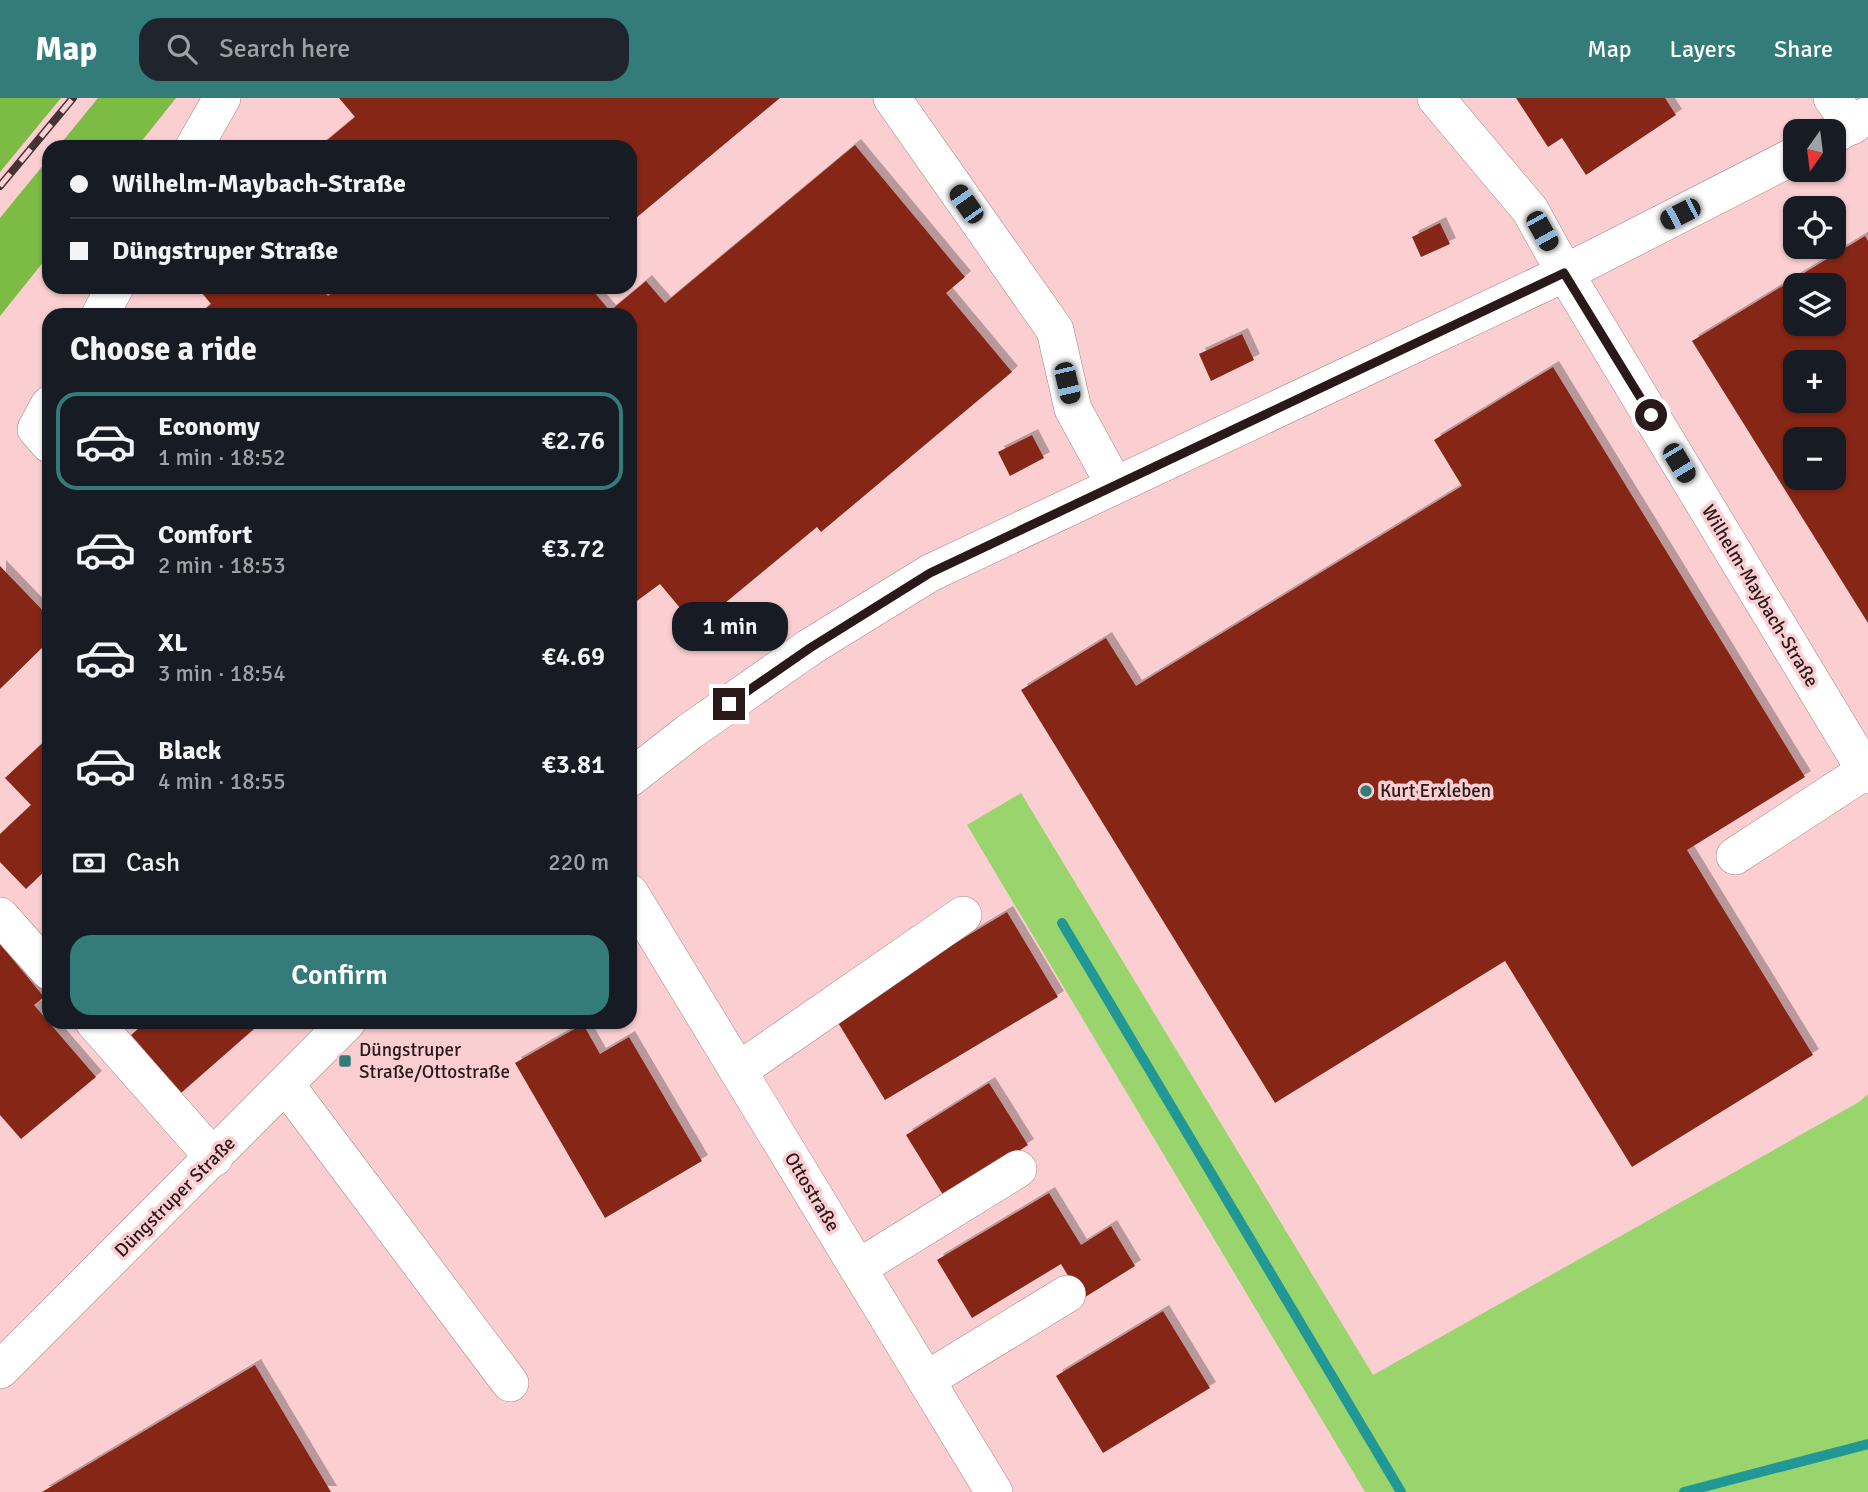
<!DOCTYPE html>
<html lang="en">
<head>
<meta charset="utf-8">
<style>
  :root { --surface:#171b24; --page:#20242c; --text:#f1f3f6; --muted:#9ea1a6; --line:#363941; --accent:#337c7a }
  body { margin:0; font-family:Signika,sans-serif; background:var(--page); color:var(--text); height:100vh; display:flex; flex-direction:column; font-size:26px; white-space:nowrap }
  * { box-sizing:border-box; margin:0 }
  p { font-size:23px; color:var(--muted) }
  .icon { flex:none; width:38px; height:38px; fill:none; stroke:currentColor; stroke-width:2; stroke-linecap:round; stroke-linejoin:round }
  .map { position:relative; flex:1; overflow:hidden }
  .side { position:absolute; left:42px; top:210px; width:595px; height:721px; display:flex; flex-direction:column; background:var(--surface); border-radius:21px; box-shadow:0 2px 5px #0004 }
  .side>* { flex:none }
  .top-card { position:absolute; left:42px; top:42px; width:595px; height:154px; border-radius:21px; box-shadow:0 2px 5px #0004; display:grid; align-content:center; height:154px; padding:0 28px; background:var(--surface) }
  .needle { width:46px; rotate:194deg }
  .controls { position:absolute; left:1783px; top:21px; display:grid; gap:14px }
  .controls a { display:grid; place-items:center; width:63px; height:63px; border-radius:14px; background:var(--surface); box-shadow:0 2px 5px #0004; font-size:35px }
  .end { position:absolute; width:32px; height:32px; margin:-16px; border:9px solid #29191b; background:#fff; box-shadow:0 0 0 4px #fff }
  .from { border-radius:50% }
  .bubble { position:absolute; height:49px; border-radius:21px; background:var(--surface); box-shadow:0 2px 5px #0004; font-size:23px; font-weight:600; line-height:49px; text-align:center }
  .car { position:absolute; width:21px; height:42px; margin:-21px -10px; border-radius:9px; box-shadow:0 0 5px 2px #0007; background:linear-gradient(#222 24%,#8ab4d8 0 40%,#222 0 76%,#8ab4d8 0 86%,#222 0) }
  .top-card b { display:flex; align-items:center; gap:24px; height:66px; font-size:26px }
  .top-card b+b { border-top:2px solid var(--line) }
  .top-card i { width:18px; height:18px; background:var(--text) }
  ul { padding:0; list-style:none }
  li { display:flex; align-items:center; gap:21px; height:98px; margin:0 14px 10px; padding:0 14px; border:4px solid transparent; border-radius:21px }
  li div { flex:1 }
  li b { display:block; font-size:26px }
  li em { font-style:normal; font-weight:600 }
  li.active { border-color:var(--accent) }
  li>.icon { width:63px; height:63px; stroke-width:1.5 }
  h2 { padding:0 28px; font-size:32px; line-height:84px }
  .pay { display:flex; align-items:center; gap:18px; height:77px; padding:0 28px; font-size:26px }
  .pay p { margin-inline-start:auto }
  .action { display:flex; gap:14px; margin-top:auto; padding:14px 28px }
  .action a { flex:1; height:80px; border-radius:21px; background:var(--accent); color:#fff; font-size:28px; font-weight:600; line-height:80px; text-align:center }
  header { display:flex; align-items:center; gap:42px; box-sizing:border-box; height:98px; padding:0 35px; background:var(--accent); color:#fff }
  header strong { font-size:33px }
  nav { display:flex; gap:38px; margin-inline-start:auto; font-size:24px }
  .search { width:490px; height:63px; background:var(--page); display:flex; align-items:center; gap:18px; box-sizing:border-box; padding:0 24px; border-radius:21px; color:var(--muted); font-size:26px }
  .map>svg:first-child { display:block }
  .green { fill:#99d46c }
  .forest { fill:#7cbb44 }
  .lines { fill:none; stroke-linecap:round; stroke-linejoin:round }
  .stream { stroke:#219896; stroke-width:10 }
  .building { fill:#862815; fill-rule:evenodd; filter:url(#shadow) }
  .minor-casing { stroke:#aa8285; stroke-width:38 }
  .minor { stroke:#fff; stroke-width:37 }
  .rail-casing { stroke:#463235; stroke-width:8 }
  .rail { stroke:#fbcfd2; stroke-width:5; stroke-dasharray:16; stroke-linecap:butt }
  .route { stroke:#29191b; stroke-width:9 }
  .poi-dot { fill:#337c7a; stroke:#fbcfd2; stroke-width:2.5 }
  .labels { text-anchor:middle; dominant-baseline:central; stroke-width:7; stroke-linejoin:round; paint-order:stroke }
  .street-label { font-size:19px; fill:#29191b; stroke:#fbcfd2 }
  .poi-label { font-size:19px; fill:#29191b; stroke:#fbcfd2; text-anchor:start }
</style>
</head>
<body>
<header>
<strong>Map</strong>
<div class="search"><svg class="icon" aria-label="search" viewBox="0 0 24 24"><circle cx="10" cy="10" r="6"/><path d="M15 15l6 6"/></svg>Search here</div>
<nav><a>Map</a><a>Layers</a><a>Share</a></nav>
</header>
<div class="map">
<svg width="1868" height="1394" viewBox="0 0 1868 1394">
  <defs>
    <filter id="shadow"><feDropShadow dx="6" dy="-6" stdDeviation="0" flood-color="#0004"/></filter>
  </defs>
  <rect width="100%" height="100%" fill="#fbcfd2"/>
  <polygon class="green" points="1021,695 1373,1277 1859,1004 1868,996 1868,1394 1365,1394 967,727"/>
  <g class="forest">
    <polygon points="0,0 61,0 0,74"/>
    <polygon points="98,0 176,0 137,49 58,49"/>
    <polygon points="49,60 49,157 0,218 0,120"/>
  </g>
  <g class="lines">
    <g class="stream">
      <polyline points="1062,825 1401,1394"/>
      <polyline points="1684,1394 1868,1346"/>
    </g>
  </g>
  <g class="building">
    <polygon points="339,0 780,0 630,125 630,49 319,49 355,19"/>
    <polygon points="1516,0 1665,0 1676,17 1586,77 1562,40 1548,49"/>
    <polygon points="855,47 965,179 946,195 1012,274 821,434 817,429 696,529 660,486 630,508 630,217 198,217 211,206 197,189 289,189 294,195 301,189 321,189 328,198 339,189 600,189 594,194 610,213 646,183 665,205"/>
    <polygon points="1440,125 1450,146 1421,159 1412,139"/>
    <path d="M 1865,138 L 1868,143 L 1868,525 L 1692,243 ZM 1796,187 L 1834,187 L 1834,226 L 1796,226 ZM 1796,264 L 1834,264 L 1834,303 L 1796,303 ZM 1796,341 L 1834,341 L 1834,380 L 1796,380 Z"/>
    <polygon points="1242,236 1254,262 1211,283 1199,256"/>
    <polygon points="1553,269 1805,679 1687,752 1813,957 1632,1069 1505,863 1275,1005 1021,592 1106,540 1136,588 1462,388 1434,342"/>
    <polygon points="1032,337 1044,360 1010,378 998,354"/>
    <polygon points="0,468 49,519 49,543 0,591"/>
    <polygon points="48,640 49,769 26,791 0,764 0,736 31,707 5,680"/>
    <polygon points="1007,814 1058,899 885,1002 834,918"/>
    <polygon points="0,846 44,899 34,907 96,979 21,1041 0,1017"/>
    <polygon points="146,924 262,924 181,995 131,937"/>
    <polygon points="583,926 600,956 629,939 702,1063 605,1120 515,965"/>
    <polygon points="989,985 1028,1047 945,1100 906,1037"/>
    <polygon points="1049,1095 1081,1147 1111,1128 1135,1168 1082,1201 1061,1166 972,1220 937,1162"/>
    <polygon points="1163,1213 1210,1290 1103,1355 1056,1278"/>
    <polygon points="255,1267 331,1394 42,1394"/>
  </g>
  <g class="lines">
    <defs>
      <g id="minor">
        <polyline points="892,0 1055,232 1073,311 1114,386"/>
        <polyline points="1436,0 1530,112 1565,175 1868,677"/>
        <polyline points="1832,0 1852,28"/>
        <polyline points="1834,37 1868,17"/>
        <polyline points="194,49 222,0"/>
        <polyline points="100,217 115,189"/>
        <polyline points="49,307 36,331 49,346"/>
        <polyline points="630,680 689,634 810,549 930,475 1565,175 1796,57"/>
        <polyline points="1735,758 1865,673"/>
        <polyline points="630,795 994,1394"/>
        <polyline points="0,818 49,873"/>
        <polyline points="94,924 214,1060"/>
        <polyline points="738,973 963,817"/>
        <polyline points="286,987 510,1285"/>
        <polyline points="858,1170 1018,1071"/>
        <polyline points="0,1272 347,924"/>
        <polyline points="926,1282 1067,1196"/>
      </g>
    </defs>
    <use href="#minor" class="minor-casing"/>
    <use href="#minor" class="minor"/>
    <defs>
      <polyline id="rail" points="0,88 73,0"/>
    </defs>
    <use href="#rail" class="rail-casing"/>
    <use href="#rail" class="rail"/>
  </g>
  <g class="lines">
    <polyline class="route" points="729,606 810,550 930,475 1564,175 1651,317"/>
  </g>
  <g class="poi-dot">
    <circle cx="1366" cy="693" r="7"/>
    <rect x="338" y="956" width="14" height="14" rx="3.5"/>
  </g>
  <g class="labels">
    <g class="street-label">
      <text transform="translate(1760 498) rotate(59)">Wilhelm-Maybach-Straße</text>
      <text transform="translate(812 1094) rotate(59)">Ottostraße</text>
      <text transform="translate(175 1099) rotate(-45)">Düngstruper Straße</text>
    </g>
    <g class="poi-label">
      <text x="1380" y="693">Kurt Erxleben</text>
      <text x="359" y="952">Düngstruper<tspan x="359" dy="22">Straße/Ottostraße</tspan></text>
    </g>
  </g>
</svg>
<div class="controls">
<a><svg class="needle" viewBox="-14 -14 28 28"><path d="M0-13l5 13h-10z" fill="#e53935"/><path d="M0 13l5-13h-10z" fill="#9ea1a6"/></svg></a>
<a><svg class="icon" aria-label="locate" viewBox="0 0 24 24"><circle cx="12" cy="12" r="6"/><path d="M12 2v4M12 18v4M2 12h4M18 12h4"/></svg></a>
<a><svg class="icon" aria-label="layers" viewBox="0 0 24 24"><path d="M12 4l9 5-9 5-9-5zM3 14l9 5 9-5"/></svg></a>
<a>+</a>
<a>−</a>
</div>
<i class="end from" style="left:1651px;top:317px"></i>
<i class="end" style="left:729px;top:606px"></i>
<div class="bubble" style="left:672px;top:504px;width:116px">1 min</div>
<i class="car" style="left:966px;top:106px;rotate:325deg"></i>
<i class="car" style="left:1680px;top:116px;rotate:243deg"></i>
<i class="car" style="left:1542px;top:133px;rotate:151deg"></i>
<i class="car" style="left:1067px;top:285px;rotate:167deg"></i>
<i class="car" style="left:1679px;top:365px;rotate:149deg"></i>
<div class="top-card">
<b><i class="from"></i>Wilhelm-Maybach-Straße</b>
<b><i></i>Düngstruper Straße</b>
</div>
<section class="side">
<h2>Choose a ride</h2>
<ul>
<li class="active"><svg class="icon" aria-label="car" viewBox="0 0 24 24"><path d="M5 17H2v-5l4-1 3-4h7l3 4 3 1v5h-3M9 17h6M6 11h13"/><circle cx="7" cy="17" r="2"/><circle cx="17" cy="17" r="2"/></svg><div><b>Economy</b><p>1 min · 18:52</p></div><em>€2.76</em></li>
<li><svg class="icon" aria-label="car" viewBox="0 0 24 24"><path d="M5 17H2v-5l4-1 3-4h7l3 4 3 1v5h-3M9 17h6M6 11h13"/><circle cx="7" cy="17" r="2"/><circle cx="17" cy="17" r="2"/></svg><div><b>Comfort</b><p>2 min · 18:53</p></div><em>€3.72</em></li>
<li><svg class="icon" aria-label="car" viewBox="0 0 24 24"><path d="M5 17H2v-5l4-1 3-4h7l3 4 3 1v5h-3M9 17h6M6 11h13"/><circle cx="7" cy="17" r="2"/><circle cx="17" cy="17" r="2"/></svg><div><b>XL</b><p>3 min · 18:54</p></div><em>€4.69</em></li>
<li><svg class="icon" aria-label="car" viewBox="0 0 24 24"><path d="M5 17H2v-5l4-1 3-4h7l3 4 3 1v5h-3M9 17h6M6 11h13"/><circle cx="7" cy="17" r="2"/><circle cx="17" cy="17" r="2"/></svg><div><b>Black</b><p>4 min · 18:55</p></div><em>€3.81</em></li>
</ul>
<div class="pay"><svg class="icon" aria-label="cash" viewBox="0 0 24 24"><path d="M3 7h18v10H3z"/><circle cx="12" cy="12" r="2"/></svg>Cash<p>220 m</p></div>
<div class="action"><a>Confirm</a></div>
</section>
</div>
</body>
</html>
